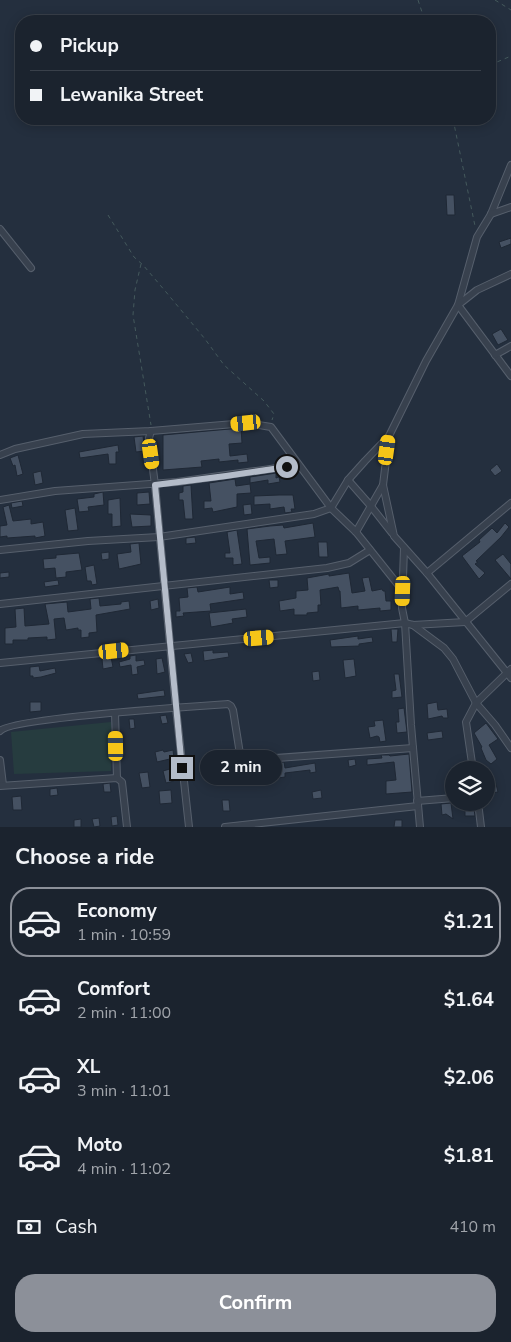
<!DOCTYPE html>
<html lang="en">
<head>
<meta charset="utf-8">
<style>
  :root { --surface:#1b232e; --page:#242b36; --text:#f1f3f6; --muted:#a0a4aa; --line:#39404a; --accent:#8c9099 }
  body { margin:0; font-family:"Nunito Sans",sans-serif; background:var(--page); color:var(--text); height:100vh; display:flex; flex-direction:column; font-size:19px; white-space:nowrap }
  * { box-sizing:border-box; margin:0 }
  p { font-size:16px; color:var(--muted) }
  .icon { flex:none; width:28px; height:28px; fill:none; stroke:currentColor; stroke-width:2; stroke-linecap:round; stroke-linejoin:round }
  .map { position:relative; height:827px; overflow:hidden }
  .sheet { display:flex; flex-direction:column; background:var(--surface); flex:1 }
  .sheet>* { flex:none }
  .top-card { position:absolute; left:15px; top:15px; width:481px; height:110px; border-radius:20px; box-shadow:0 2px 12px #0003,0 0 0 1px var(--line); display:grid; align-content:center; height:110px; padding:0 15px; background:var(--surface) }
  .tools { position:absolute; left:445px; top:761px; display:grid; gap:10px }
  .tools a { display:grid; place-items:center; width:50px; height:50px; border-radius:50%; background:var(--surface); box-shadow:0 2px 12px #0003,0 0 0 1px var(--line); font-size:25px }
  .end { position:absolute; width:22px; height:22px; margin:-11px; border:6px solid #b4bcc9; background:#111; box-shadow:0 0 0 2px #111 }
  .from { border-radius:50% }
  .bubble { position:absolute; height:35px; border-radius:18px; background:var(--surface); box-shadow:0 2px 12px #0003,0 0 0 1px var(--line); font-size:16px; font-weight:700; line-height:35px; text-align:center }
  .car { position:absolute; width:15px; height:30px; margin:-15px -8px; border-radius:6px; box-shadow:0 0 4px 1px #0007; background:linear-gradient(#f5c518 24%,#345 0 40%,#f5c518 0 76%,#345 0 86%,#f5c518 0) }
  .top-card b { display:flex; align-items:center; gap:18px; height:48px; font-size:19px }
  .top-card b+b { border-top:1px solid var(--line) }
  .top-card i { width:12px; height:12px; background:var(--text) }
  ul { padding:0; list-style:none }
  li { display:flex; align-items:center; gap:15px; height:70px; margin:0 10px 8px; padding:0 5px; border:2px solid transparent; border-radius:20px }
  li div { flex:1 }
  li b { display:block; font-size:19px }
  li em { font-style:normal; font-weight:700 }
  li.current { border-color:var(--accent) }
  li>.icon { width:45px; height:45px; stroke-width:1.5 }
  h2 { padding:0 15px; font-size:22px; line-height:60px }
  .pay { display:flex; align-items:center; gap:12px; height:55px; padding:0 15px; font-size:19px }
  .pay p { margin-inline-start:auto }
  .action { display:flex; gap:10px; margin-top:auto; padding:10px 15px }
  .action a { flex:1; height:58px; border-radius:20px; background:var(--accent); color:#fff; font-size:20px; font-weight:700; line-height:58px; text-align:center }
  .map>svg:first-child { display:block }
  .green { fill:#263c3f }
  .building { fill:#455162; stroke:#1f2835 }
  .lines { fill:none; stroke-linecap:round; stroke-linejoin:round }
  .street-casing { stroke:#565f6c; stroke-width:8 }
  .path { stroke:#44595c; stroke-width:1; stroke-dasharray:4 4; stroke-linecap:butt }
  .street { stroke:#38414e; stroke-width:6 }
  .route { stroke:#b4bcc9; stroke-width:6 }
</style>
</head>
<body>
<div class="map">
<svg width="511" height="827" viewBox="0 0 511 827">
  <rect width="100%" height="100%" fill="#242f3e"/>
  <polygon class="green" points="111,722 111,771 14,774 11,732"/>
  <g class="building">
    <polygon points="446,195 454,195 455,215 447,215"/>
    <polygon points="511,238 511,244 501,248 499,242"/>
    <polygon points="501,329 508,340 498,345 492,334"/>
    <polygon points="241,428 242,443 229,444 230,456 247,454 248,462 238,463 238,460 219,462 219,459 201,461 202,467 163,470 163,435"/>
    <polygon points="143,436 145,451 136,452 134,437"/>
    <polygon points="118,445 119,452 116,452 116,464 109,464 108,454 80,458 79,452"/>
    <polygon points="18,455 23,474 17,476 15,465 13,466 10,458"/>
    <polygon points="497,464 502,471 495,476 490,470"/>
    <polygon points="41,471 43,483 35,485 33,473"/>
    <polygon points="276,473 276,478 279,477 280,482 268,484 268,480 250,483 250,477"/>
    <polygon points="235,479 236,486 250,484 251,493 237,494 237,507 213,512 212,508 204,509 204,501 211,501 209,483"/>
    <polygon points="191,485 193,519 185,519 183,500 179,500 179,493 183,492 183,486"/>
    <polygon points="103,492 104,505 88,507 89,511 79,512 77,499 94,497 94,494"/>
    <polygon points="149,492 150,504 137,505 137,493"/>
    <polygon points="279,495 293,495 295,509 291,509 292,512 285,513 284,507 270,509 270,504 254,505 254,496"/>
    <polygon points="120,498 121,526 112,527 112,514 108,514 108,500"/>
    <polygon points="22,501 23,506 12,508 11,503"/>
    <polygon points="251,504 252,514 244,515 243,505"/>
    <polygon points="9,505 13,521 31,519 31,524 43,522 45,536 35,538 35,536 7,538 7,536 0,537 0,526 7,525 3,507"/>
    <polygon points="75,508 78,530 68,531 65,510"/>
    <polygon points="130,514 151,515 151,526 132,527"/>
    <polygon points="313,523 315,537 285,541 287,554 276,555 274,539 256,541 259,558 270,557 270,563 250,565 247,529 270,526 283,525 284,528"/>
    <polygon points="505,523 509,527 501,537 476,561 478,562 475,564 485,573 479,579 462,556 480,542 479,540 492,528 497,533"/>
    <polygon points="237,530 242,564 233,565 233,558 225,558 225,553 230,553 227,532"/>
    <polygon points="195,537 196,543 186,544 186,538"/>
    <polygon points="318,542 327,542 328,557 319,557"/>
    <polygon points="139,543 141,564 119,569 117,554 131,552 130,544"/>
    <polygon points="109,552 109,559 102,560 101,553"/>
    <polygon points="79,553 82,570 66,572 66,577 56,578 55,568 44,569 43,559 56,558 56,555"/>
    <polygon points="503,554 511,564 511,579 495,560"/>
    <polygon points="94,565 97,584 92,585 91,581 87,581 85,567"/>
    <polygon points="9,572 9,577 0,578 0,573"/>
    <polygon points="349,573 352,593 365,591 362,578 369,577 372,591 382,589 383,591 385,591 386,601 391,601 391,610 380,611 380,608 358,610 358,606 341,608 340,591 339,591 338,587 320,590 321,605 318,605 318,612 307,613 307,615 294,615 294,609 280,611 279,601 296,598 296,591 308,590 307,578 329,574 329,576"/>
    <polygon points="58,580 59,585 45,587 44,582"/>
    <polygon points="269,580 278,580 278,587 270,588"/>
    <polygon points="197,587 198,592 230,587 230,594 243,592 244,599 210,604 211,611 183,613 184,616 176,617 176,611 180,611 179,598 188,597 187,588"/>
    <polygon points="99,598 100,606 121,604 121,602 129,601 130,609 96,615 97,632 89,633 89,637 81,638 81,630 78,630 78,628 66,630 64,618 54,619 56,639 47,640 47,637 28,638 28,640 13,640 13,644 5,644 5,628 16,627 15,609 24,608 25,626 49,624 45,604 67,602 68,612 91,609 90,599"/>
    <polygon points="158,599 159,608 151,610 150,601"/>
    <polygon points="246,609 247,617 232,619 233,623 211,627 209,613"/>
    <polygon points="391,629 398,629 397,642 392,642"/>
    <polygon points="358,636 358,639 372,637 373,642 359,644 359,646 331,647 330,640"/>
    <polygon points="213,650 213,653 228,652 229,657 204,661 203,651"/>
    <polygon points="191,653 193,662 188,663 184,654"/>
    <polygon points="136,655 136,661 144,660 145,665 137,667 138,674 132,675 131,665 120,667 119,662 130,659 130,656"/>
    <polygon points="111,657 113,667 103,669 102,659"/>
    <polygon points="162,658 165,672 157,674 156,659"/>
    <polygon points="354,659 356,676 345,678 343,660"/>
    <polygon points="39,666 40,671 55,668 56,673 41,677 33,678 33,676 30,676 30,667"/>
    <polygon points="319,671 320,680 313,681 312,672"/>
    <polygon points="394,674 399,674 402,697 392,698 392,691 396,690"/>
    <polygon points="164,690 165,696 138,699 137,694"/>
    <polygon points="30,702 41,702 41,711 30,712"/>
    <polygon points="437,702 438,710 447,709 448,718 443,718 442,716 428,719 427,704"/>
    <polygon points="404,708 407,732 397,733 396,722 399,722 398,709"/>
    <polygon points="166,715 168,723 162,724 160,716"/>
    <polygon points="129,719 134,719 135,728 130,729"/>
    <polygon points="383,720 386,741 380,742 379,737 377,736 370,738 368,727 375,726 374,721"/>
    <polygon points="486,723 498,739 489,745 497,759 491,764 486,760 481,748 482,747 474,733"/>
    <polygon points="442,731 443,738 428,740 427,733"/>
    <polygon points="163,750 164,752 173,750 174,758 157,762 155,752"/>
    <polygon points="409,754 412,792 386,794 386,781 396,780 394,762 367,765 367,759 382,758 381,755 389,755 390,756"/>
    <polygon points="355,759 356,765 349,767 348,760"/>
    <polygon points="284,762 285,768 315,763 316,772 310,773 310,770 285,773 285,777 278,778 277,763"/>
    <polygon points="233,764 246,777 242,781 228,769"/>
    <polygon points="264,766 265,772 257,773 256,768"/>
    <polygon points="173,768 174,781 166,783 163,771"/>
    <polygon points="148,772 150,787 142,788 139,773"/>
    <polygon points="495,780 498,792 491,793 489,781"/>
    <polygon points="110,783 111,792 104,792 103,784"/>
    <polygon points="57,788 58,795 50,796 50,789"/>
    <polygon points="171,790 172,803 160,804 159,791"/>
    <polygon points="321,790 322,798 313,799 312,792"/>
    <polygon points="21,796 22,810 13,810 12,797"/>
    <polygon points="222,800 229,800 230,811 223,811"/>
    <polygon points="465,802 473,802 475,816 465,816"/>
    <polygon points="451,803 453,819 446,814 442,815 441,804"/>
    <polygon points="117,816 118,825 112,826 111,817"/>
    <polygon points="99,818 100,826 94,827 92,819"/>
    <polygon points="81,819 81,827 74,827 74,820"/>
    <polygon points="395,820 402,820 402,827 394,827"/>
  </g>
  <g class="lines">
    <defs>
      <g id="street">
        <polyline points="511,165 491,214 477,237 458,305 426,361 389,436 383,485 394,536 427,573 511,678"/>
        <polyline points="491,214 511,207"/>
        <polyline points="0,229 31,268"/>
        <polyline points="511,274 477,290 458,305 511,376"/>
        <polyline points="495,355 511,346"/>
        <polyline points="151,431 149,438 155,485 176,708 189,827"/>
        <polyline points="0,455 15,449 83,434 151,431 246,423 271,427 331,508 356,532 403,591"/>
        <polyline points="348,480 370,505 392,533"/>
        <polyline points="0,500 55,491 177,482 298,465"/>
        <polyline points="356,532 383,485"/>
        <polyline points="404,548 402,608 405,623 411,725 420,827"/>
        <polyline points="0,550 88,541 159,537 314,514 331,508 348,480 365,461 389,436"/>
        <polyline points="427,573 511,503"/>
        <polyline points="0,604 327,568 349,563 370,550"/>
        <polyline points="413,625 444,648 453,659 476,703 495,725 511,748"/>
        <polyline points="0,663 405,623 413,625 465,622 511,584"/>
        <polyline points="115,713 117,778"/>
        <path d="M 0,731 C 10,718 199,706 228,704 L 231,706 L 233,710 L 240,754 L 243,758 L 249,760 L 413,748"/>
        <polyline points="0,760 3,785"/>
        <polyline points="473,770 466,722 476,703 511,669"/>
        <polyline points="0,786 117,778 122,782 127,827"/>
        <polyline points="417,801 454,798"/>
        <polyline points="478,802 481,827"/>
        <polyline points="225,827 418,806"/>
      </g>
    </defs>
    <use href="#street" class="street-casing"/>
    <g class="path">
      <polyline points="418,0 425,21"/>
      <polyline points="495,0 511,10"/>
      <polyline points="490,65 511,56"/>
      <polyline points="453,119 475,226"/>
      <polyline points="108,215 134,257 143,265 166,292 205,339 224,365 264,401 274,414 272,420"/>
      <polyline points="141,264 135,290 133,315 151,425"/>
    </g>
    <use href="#street" class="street"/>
  </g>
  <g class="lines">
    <polyline class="route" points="182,768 155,485 226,476 287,467"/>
  </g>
</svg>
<div class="tools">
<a><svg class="icon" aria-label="layers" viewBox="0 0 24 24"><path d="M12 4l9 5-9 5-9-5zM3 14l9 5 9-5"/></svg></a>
</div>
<i class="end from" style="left:287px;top:467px"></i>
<i class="end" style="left:182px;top:768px"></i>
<div class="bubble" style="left:200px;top:750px;width:82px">2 min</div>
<i class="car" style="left:246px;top:423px;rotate:264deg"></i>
<i class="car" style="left:387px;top:450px;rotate:8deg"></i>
<i class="car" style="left:151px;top:454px;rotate:172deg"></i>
<i class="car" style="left:403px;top:591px;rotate:182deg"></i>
<i class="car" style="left:259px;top:638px;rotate:85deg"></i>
<i class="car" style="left:114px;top:651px;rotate:84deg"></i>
<i class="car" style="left:116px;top:746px;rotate:359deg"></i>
<div class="top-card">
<b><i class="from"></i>Pickup</b>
<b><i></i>Lewanika Street</b>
</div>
</div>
<section class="sheet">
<h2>Choose a ride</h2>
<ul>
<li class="current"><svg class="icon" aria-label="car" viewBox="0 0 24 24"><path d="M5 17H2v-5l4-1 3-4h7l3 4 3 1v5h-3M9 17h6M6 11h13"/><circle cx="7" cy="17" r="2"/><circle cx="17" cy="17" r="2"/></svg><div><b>Economy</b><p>1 min · 10:59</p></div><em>$1.21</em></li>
<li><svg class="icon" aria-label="car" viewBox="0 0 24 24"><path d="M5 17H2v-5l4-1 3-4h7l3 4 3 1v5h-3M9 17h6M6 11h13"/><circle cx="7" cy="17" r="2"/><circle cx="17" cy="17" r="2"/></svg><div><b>Comfort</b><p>2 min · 11:00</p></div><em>$1.64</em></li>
<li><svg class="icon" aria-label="car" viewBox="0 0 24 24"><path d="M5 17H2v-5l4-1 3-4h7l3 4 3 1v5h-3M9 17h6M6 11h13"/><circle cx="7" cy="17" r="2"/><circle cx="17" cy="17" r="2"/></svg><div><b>XL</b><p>3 min · 11:01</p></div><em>$2.06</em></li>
<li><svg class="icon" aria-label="car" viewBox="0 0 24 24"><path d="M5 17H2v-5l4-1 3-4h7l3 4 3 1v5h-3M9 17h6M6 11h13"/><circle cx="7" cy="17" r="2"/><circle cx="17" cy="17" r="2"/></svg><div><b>Moto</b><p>4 min · 11:02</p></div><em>$1.81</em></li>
</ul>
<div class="pay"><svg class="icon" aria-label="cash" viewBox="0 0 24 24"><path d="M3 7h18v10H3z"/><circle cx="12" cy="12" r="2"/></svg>Cash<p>410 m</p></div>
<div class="action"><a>Confirm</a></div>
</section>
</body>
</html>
